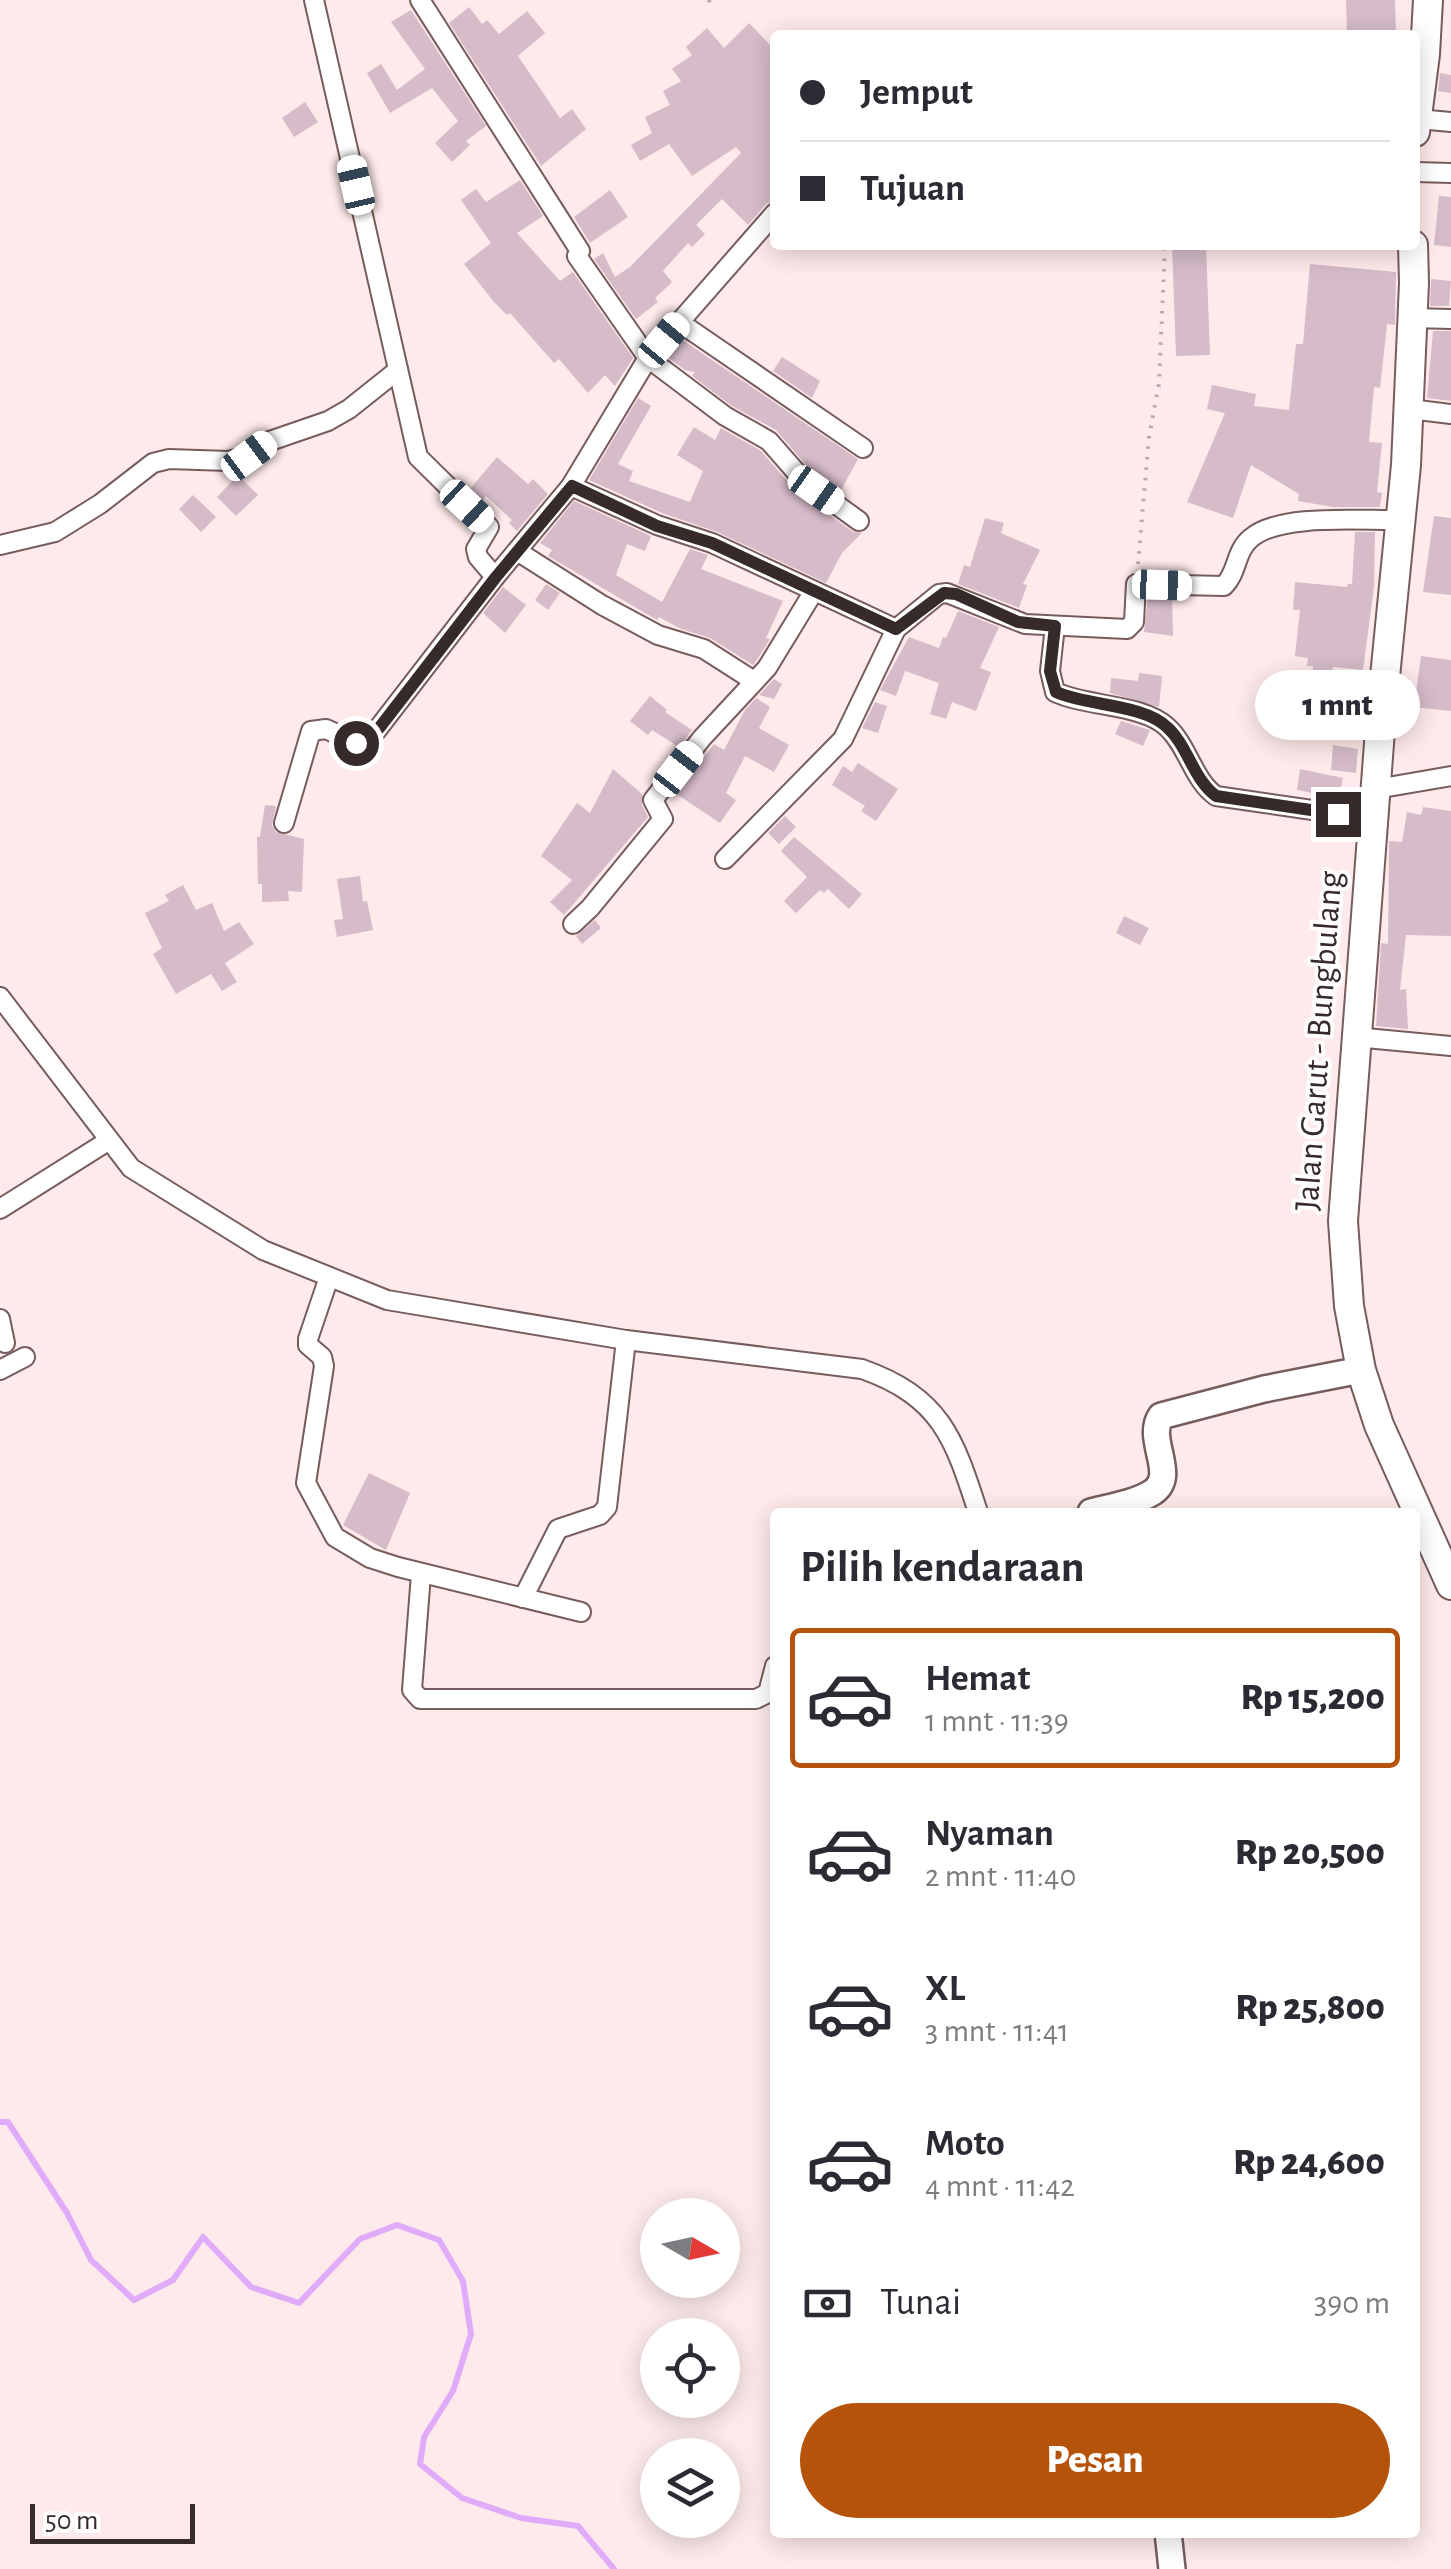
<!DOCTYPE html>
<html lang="id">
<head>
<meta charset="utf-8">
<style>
  :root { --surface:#fff; --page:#f7f7f7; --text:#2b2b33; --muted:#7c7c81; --line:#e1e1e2; --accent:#b45309 }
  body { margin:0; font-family:"Alegreya Sans",sans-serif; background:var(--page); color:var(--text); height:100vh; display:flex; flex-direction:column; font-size:38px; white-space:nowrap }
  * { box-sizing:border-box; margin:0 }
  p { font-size:32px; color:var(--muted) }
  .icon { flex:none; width:55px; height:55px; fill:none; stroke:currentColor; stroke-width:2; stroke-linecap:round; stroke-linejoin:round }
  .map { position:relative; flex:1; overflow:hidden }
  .sheet { position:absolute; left:770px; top:1508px; width:650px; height:1030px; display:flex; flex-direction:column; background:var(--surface); border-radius:10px; box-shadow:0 5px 25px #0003 }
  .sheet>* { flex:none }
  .guide { position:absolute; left:770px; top:30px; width:650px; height:220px; border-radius:10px; box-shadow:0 5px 25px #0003; display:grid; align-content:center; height:220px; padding:0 30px; background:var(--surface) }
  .needle { width:65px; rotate:99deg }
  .fabs { position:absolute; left:640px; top:2198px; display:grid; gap:20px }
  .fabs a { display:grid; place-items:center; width:100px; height:100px; border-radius:50%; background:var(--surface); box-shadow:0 5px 25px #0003; font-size:50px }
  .scale { position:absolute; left:30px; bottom:25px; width:165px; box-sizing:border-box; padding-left:10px; border:5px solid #362a2a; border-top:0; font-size:28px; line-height:35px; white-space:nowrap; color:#362a2a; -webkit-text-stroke:8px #fdfdfd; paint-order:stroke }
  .end { position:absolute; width:45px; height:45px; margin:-22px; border:12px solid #362a2a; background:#fff; box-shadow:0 0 0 5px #fff }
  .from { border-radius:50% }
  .bubble { position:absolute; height:70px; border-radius:35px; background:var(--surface); box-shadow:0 5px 25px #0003; font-size:32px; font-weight:800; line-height:70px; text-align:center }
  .car { position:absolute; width:30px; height:60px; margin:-30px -15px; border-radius:12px; box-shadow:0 0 8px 2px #0007; background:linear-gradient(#fff 24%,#345 0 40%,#fff 0 76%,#345 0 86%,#fff 0) }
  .guide b { display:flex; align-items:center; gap:35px; height:95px; font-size:38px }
  .guide b+b { border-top:2px solid var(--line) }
  .guide i { width:25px; height:25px; background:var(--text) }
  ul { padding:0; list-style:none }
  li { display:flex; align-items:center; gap:30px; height:140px; margin:0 20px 15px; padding:0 10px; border:5px solid transparent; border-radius:10px }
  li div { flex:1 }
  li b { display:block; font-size:38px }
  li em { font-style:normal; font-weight:800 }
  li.active { border-color:var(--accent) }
  li>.icon { width:90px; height:90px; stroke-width:1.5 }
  h2 { padding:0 30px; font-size:45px; line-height:120px }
  .pay { display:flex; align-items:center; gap:25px; height:110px; padding:0 30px; font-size:38px }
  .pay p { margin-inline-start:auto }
  .action { display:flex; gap:20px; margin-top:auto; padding:20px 30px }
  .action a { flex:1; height:115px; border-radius:60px; background:var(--accent); color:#fff; font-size:40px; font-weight:800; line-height:115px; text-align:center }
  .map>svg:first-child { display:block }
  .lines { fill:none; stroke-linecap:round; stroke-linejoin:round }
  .stream { stroke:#e1abfb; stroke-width:6 }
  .building { fill:#d6bbc9 }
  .street-casing { stroke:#775c5d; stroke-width:22 }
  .secondary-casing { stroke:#775c5d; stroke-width:30 }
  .primary-casing { stroke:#775c5d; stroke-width:32 }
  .path { stroke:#b9a8a8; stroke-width:4; stroke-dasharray:2.5 8; stroke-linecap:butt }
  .street { stroke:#fff; stroke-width:18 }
  .secondary { stroke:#fff; stroke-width:25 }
  .primary { stroke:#fff; stroke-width:28 }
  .route { stroke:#362a2a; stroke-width:12 }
  .labels { text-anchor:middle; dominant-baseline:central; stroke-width:8; stroke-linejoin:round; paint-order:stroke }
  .street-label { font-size:35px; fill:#362a2a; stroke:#fdfdfd }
</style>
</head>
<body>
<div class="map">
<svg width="1451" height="2569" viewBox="0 0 1451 2569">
  <rect width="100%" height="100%" fill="#feeaea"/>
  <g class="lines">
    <polyline class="stream" points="0,2122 8,2122 67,2213 91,2260 134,2300 173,2280 203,2237 251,2287 299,2303 360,2239 397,2225 439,2240 463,2281 471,2334 453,2391 424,2437 420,2464 462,2498 521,2518 578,2526 614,2569"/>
  </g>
  <g class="building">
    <polygon points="1346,0 1395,0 1396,35 1347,35"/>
    <polygon points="469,7 482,24 487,20 499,34 527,11 545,33 518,56 560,118 572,109 586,129 541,166 449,23"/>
    <polygon points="411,10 486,126 466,141 470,145 452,162 435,143 458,121 432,88 390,113 367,73 381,64 397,90 425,69 391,22"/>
    <polygon points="749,23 775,50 775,201 766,204 748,225 722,199 696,225 705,234 692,247 688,243 663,271 672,282 655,298 658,302 636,319 594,259 603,253 615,277 630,267 741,153 736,147 692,176 669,144 640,161 631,145 652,133 645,117 670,105 663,91 681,81 672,69 692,55 686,47 707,28 724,48"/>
    <polygon points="1440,73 1451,75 1451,93 1438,91"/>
    <polygon points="305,102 318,122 294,137 282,118"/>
    <polygon points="520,180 543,216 517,233 560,281 573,272 633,358 615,386 605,375 588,393 559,359 554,363 510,313 507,315 494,302 464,264 491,243 461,200 476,189 486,202"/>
    <polygon points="610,190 628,217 590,243 574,217"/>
    <polygon points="1439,196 1451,197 1451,247 1434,245"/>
    <polygon points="1172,245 1206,245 1210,355 1176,356"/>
    <polygon points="1310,264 1396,272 1395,325 1387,324 1380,388 1374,387 1369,442 1382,443 1377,492 1382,493 1380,507 1333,507 1298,501 1299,494 1251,465 1233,518 1187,502 1225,413 1207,409 1212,385 1256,394 1254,406 1289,410 1296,344 1303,344"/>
    <polygon points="1431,279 1451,281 1449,306 1430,306"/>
    <polygon points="1433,331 1451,331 1451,401 1427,398"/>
    <polygon points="681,339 858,459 840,492 812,472 776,430 732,406 692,376 695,372 685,370 666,356"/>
    <polygon points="782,357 820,381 812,398 773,371"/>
    <polygon points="638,398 651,406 618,464 633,471 629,481 690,502 703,471 677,455 694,427 715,440 721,428 761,451 796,491 852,531 862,533 842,553 826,583 717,532 662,513 589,480"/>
    <polygon points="497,457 528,484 533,479 548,494 517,531 509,523 512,520 486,496 481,502 469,490"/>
    <polygon points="238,475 258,495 236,516 217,497"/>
    <polygon points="193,495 216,517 201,532 179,509"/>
    <polygon points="574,501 651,536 645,551 627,544 616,575 662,602 690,549 708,555 701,569 783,601 766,638 770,639 757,660 753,665 710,638 681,629 659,617 657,620 548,556 552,550 540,543"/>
    <polygon points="1434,516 1451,518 1451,595 1423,592"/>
    <polygon points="985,518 1004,523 1001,533 1040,550 1023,584 1027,585 1019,608 958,584 964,565 970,567"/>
    <polygon points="1355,532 1375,532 1374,587 1363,670 1333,667 1328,710 1309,708 1313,666 1307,666 1308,658 1295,656 1300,610 1293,610 1295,582 1347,587 1348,584 1352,584"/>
    <polygon points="546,584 560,593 548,610 535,600"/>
    <polygon points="503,587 526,605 505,633 483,613"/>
    <polygon points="1148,597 1172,597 1173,636 1144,632"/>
    <polygon points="958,611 999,627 980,668 991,672 976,711 952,702 946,719 930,714 939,683 905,671 896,696 880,690 909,637 939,648 943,637 946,638"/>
    <polygon points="1421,656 1451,660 1451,711 1414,707"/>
    <polygon points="1139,673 1162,676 1159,707 1110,693 1111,678 1138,681"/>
    <polygon points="774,679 782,684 774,699 759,695"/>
    <polygon points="650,696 667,710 665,712 692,730 679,747 652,730 648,735 630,721"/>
    <polygon points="756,698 770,707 759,728 789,745 774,772 745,756 726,793 736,800 720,823 675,793 714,744 724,750 745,710"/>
    <polygon points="875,702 887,706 878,733 862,728"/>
    <polygon points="1121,721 1150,730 1143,746 1115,734"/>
    <polygon points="1333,745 1358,749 1356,773 1331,770"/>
    <polygon points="858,763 898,789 876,821 861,811 865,806 832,785 843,766 852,772"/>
    <polygon points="613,769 642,794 642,805 648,817 564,915 550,902 572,880 541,856 577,803 590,813"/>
    <polygon points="1300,769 1343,778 1339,798 1297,790"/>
    <polygon points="265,805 276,806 272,825 276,832 304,839 302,892 288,891 289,901 262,902 262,884 258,884 257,837 260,837"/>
    <polygon points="1423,807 1451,811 1451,936 1406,935 1400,990 1406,989 1408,1029 1376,1026 1381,943 1388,944 1389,841 1402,842 1407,812 1421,815"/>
    <polygon points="785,816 796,827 779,844 768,833"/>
    <polygon points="794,837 862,894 849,909 828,889 824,893 820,890 796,913 784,901 807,877 781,851"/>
    <polygon points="360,876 363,902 367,901 373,930 337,937 334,920 343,919 337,879"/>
    <polygon points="183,885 196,910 212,903 224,931 239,922 254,944 225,963 237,982 222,991 211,974 176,994 153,954 162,948 145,913 169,901 165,895"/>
    <polygon points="1124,916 1149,928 1140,945 1116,933"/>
    <polygon points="595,920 601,928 582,944 576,936"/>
    <polygon points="369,1473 410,1493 386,1550 343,1525"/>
  </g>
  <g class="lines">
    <defs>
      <g id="street">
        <polyline points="314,0 418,457 489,527 476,549 478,557 495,577"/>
        <path d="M 420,0 L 580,251 L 577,256 L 648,358 L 571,486 L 657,525 L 712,543 L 896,629 L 939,594 L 947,593 L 1025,624 L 1127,629 L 1134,622 L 1136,584 L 1224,586 C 1238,572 1235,551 1251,538 C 1280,513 1362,521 1400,520"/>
        <polyline points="1418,119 1451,122"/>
        <polyline points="1415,172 1451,173"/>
        <polyline points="775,213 648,358 725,416 769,441 804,481 859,521"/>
        <polyline points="1412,318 1451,319"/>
        <polyline points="679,322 863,448"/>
        <polyline points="1410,409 1451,414"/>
        <polyline points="0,545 55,532 100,504 153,463 169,459 228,461 249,456 267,442 328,421 349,409 398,370"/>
        <polyline points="517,551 602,605 658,635 704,649 754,681"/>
        <path d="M 1055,626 L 1050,671 L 1055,692 C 1087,707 1143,704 1167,727 C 1188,746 1193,780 1216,796 L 1374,819"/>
        <polyline points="1376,789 1451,776"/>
        <polyline points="284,823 311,731 326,729 356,743 373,735 495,577 571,486"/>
        <polyline points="725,859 843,739 896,629"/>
        <polyline points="573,924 590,908 663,819 653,800 702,738 767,668 814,591"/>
        <path d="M 0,997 L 131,1168 L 263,1250 L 387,1300 L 626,1340 L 862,1369 C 941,1397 954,1438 978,1512"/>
        <polyline points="1355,1037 1451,1046"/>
        <polyline points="0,1209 108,1141"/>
        <polyline points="329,1277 308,1339 308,1345 322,1357 324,1366 306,1483 335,1537 370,1558 398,1567 581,1612"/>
        <polyline points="0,1319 5,1343"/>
        <polyline points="0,1370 25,1357"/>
        <polyline points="421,1574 412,1690 420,1699 756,1699 768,1693 775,1666"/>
        <polyline points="523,1598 558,1529 600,1515 607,1507 626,1340"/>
      </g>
      <g id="secondary">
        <path d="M 1091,1512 C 1110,1507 1136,1503 1153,1492 C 1178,1475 1145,1439 1161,1416 L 1264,1389 L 1361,1370"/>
        <polyline points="1168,2532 1172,2569"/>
      </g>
      <g id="primary">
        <polyline points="1415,132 1425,54 1428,0"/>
        <polyline points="1413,245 1414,283 1406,465 1381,717 1343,1221 1349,1306 1361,1370 1379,1425 1451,1585"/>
      </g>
    </defs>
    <use href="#street" class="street-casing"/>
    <use href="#secondary" class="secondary-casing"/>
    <use href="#primary" class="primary-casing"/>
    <g class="path">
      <polyline points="709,0 710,5"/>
      <polyline points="1138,564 1149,437 1159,384 1165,245"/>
    </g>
    <use href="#street" class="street"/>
    <use href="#secondary" class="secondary"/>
    <use href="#primary" class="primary"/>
  </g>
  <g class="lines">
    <path class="route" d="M 356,743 L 373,735 L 380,727 L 496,577 L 572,486 L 657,526 L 712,543 L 896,629 L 944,593 L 956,594 L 1018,622 L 1055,626 L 1050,671 L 1056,692 C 1087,706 1143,704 1167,727 C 1188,746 1193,779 1216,796 L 1338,814"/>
  </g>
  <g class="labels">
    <g class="street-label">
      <text transform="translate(1319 1041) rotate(-86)">Jalan Garut - Bungbulang</text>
    </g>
  </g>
</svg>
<div class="fabs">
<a><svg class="needle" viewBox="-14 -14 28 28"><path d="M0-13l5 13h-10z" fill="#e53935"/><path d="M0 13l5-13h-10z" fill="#7c7c81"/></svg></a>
<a><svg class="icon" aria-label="locate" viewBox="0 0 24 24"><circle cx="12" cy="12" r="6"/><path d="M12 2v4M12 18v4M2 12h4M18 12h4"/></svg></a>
<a><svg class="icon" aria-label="layers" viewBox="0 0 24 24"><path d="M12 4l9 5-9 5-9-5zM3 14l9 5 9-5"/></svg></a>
</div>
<div class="scale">50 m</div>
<i class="end from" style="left:356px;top:743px"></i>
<i class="end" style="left:1338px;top:814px"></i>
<div class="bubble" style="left:1255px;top:670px;width:165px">1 mnt</div>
<i class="car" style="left:356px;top:185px;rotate:347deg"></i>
<i class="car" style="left:664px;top:340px;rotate:40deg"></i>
<i class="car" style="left:249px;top:456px;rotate:53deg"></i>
<i class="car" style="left:816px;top:490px;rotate:125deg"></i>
<i class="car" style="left:467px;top:506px;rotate:133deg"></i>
<i class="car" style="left:1162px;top:585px;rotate:92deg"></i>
<i class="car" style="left:678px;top:769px;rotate:38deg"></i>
<div class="guide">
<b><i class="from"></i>Jemput</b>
<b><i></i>Tujuan</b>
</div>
<section class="sheet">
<h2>Pilih kendaraan</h2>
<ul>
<li class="active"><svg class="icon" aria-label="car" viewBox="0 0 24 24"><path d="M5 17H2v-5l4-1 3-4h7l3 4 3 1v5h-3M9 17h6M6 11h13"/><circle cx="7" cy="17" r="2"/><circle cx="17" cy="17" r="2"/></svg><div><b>Hemat</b><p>1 mnt · 11:39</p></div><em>Rp 15,200</em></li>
<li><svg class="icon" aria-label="car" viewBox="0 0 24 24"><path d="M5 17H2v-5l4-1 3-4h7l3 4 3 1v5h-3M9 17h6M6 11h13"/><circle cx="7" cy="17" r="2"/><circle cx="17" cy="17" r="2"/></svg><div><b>Nyaman</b><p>2 mnt · 11:40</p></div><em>Rp 20,500</em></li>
<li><svg class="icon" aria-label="car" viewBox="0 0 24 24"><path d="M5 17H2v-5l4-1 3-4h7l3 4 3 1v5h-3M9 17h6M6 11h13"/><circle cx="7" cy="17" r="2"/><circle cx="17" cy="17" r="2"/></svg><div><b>XL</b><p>3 mnt · 11:41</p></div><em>Rp 25,800</em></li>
<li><svg class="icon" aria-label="car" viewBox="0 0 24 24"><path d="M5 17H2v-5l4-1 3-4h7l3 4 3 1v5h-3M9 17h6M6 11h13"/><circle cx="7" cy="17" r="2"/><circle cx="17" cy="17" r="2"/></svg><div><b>Moto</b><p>4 mnt · 11:42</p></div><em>Rp 24,600</em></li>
</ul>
<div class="pay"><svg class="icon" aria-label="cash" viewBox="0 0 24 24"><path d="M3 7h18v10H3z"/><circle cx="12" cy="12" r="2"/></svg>Tunai<p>390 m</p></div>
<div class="action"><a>Pesan</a></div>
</section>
</div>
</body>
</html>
